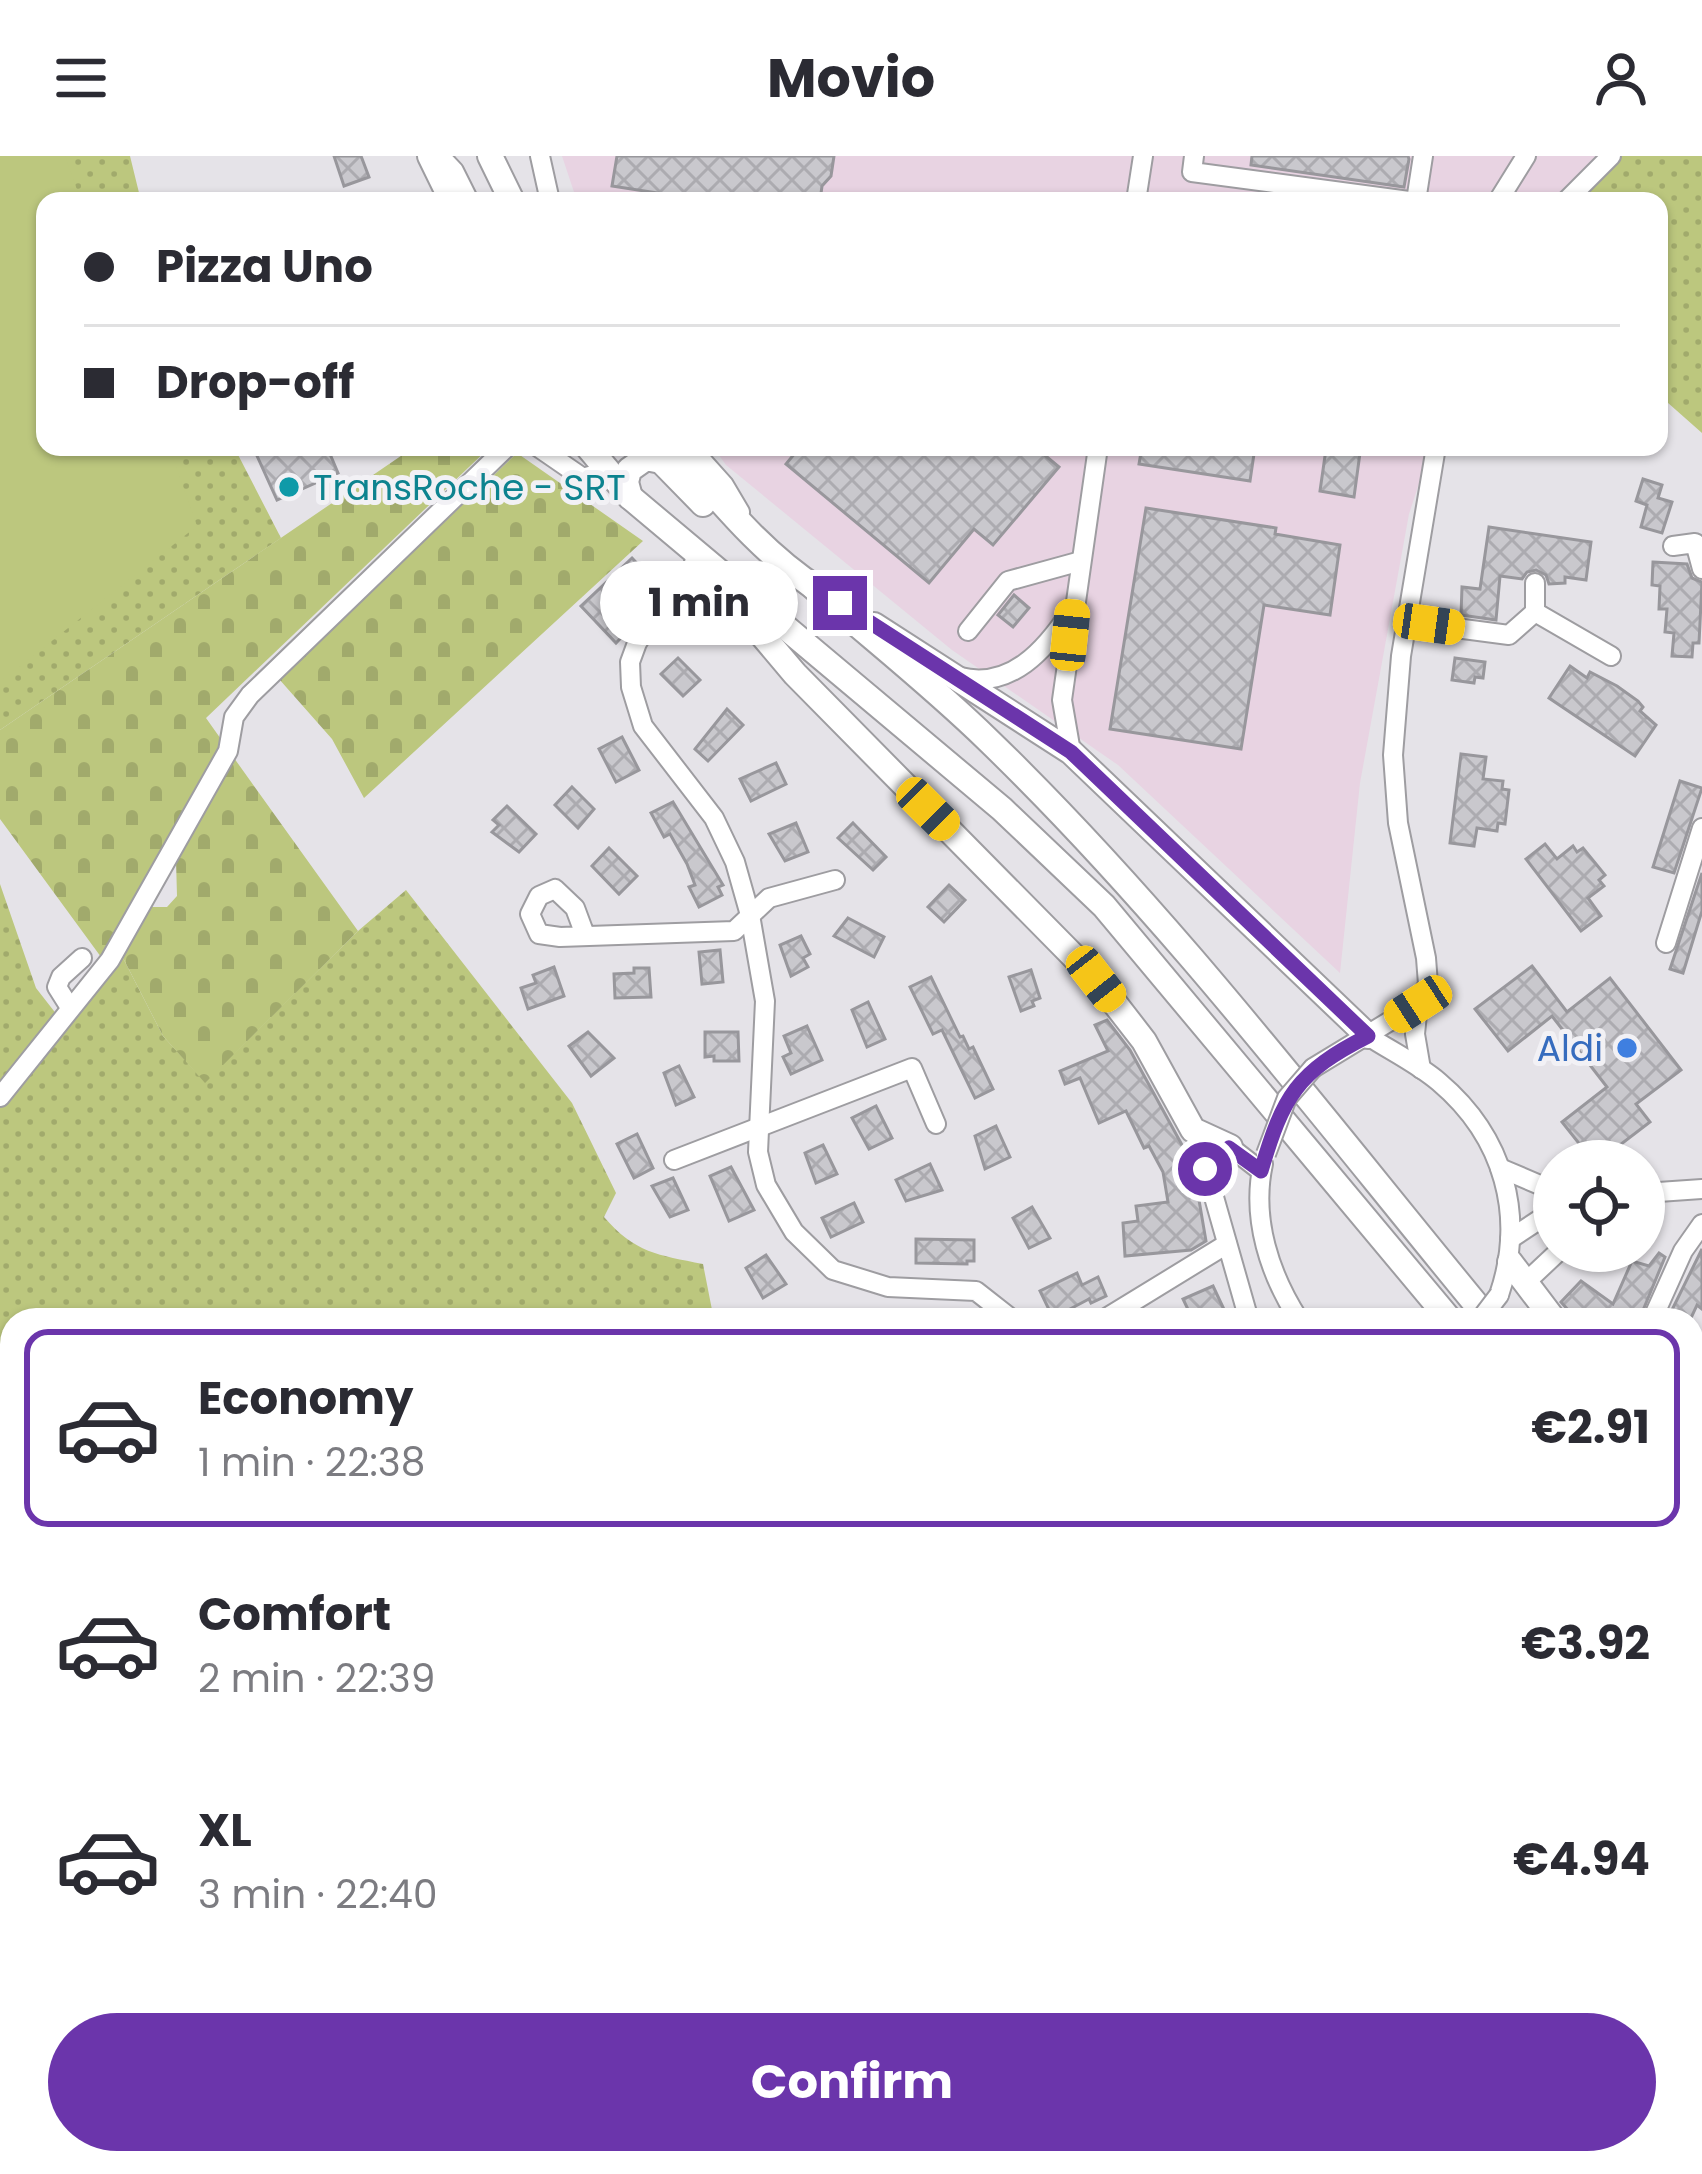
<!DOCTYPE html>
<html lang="en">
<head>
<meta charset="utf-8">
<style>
  :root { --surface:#fff; --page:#f2f2f3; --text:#2b2b33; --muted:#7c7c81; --line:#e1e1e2; --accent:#6b35ab }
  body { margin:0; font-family:Poppins,sans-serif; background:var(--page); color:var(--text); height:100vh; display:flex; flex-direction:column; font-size:45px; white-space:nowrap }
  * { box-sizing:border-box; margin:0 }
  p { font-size:39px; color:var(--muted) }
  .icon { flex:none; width:66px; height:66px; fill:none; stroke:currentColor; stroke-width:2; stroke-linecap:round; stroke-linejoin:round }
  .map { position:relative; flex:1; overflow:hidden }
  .panel { position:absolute; left:0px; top:1152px; width:1704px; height:867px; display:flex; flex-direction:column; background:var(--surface); border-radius:36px 36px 0 0; box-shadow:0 3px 9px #0004 }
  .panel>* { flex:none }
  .top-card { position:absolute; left:36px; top:36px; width:1632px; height:264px; border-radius:24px; box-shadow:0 3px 9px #0004; display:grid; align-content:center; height:264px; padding:0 48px; background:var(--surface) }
  .tools { position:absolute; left:1533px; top:984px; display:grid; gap:24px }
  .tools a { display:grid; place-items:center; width:132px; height:132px; border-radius:50%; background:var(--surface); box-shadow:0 3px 9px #0004; font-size:60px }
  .end { position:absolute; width:54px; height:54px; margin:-27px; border:15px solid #6b35ab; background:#fff; box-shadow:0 0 0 6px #fff }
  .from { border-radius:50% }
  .bubble { position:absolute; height:84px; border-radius:42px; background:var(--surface); box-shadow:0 3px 9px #0004; font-size:39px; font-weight:700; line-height:84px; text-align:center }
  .car { position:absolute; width:36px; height:72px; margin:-36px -18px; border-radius:15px; box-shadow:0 0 9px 3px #0007; background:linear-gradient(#f5c518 24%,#345 0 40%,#f5c518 0 76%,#345 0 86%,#f5c518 0) }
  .top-card b { display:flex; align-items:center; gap:42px; height:114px; font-size:45px }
  .top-card b+b { border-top:3px solid var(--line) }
  .top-card i { width:30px; height:30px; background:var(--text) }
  ul { padding:21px 0 0; list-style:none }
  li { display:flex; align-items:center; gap:36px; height:198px; margin:0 24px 18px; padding:0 24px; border:6px solid transparent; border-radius:24px }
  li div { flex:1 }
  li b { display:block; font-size:45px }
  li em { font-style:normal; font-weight:700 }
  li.on { border-color:var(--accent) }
  li>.icon { width:108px; height:108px; stroke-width:1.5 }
  .action { display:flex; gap:24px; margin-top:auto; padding:24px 48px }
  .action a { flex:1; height:138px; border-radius:72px; background:var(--accent); color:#fff; font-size:48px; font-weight:700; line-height:138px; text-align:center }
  header { display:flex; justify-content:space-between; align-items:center; height:156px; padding:0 48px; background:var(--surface); font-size:54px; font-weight:700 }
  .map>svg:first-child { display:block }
  .industrial { fill:#e8d3e2 }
  .grass { fill:url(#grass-dots) }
  .cemetery { fill:url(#cemetery-stones) }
  .pitch { fill:#bcc77e }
  .building { fill:url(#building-cross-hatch); stroke:#98979c; stroke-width:3 }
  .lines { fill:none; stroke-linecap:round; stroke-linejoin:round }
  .minor-casing { stroke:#9e9da1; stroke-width:22 }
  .major-casing { stroke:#9e9da1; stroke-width:28 }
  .minor { stroke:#fff; stroke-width:18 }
  .major { stroke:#fff; stroke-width:24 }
  .minor-bridge-casing { stroke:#9e9da1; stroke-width:22; stroke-linecap:butt }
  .minor-bridge { stroke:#fff; stroke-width:18 }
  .route { stroke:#6b35ab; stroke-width:15 }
  .culture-dot { fill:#0f9aa8; stroke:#f2f1f5; stroke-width:4.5 }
  .shop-dot { fill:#3f7fe0; stroke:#f2f1f5; stroke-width:4.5 }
  .labels { text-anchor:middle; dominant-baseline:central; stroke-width:10; stroke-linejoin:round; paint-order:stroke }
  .culture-label { font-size:36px; fill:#0d838f; stroke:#f2f1f5; text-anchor:start }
  .shop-label { font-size:36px; fill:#366cbe; stroke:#f2f1f5; text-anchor:end }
</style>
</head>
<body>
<header><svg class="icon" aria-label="menu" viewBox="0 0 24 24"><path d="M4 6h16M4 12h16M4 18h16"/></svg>Movio<svg class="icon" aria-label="person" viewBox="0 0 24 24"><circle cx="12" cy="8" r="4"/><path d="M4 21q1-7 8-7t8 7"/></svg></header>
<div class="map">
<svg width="1702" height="2018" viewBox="0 0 1702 2018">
  <defs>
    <pattern id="grass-dots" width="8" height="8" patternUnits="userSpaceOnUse" patternTransform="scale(3)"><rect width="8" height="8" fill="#bcc77e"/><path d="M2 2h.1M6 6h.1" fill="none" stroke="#a1aa6c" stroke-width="1.8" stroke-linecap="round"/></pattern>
    <pattern id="cemetery-stones" width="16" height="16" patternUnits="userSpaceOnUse" patternTransform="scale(3)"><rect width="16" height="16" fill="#bcc77e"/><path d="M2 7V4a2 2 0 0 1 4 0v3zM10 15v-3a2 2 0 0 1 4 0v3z" fill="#a1aa6c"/></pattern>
    <pattern id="building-cross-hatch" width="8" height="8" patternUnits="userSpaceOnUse" patternTransform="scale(3)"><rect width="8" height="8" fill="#c9c8cd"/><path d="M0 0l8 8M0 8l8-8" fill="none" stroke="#acabb0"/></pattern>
  </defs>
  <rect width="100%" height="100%" fill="#e5e3e8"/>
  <g class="industrial">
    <polygon points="562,0 1607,0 1567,45 577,45"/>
    <polygon points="713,291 1431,291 1409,358 1360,627 1340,817 1118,609 952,494 726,309"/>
  </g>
  <g class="grass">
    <polygon points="0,0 130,0 141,45 45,45 45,291 234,291 281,382 0,574"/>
    <polygon points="1607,0 1702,0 1702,277 1659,239 1659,45 1568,45"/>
    <path d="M 0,728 L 36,832 L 68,873 L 122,800 L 163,880 L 205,926 L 358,775 L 406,734 L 572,947 L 616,1037 L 604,1061 C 635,1097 658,1099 703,1108 L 714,1164 L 12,1164 L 12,2007 L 1070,2007 L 1081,2018 L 0,2018 Z"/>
    <polygon points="1320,2007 1593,2007 1598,2018 1308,2018"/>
  </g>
  <g class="cemetery">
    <polygon points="414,291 490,291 206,562 223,586 101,801 0,663 0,574"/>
    <polygon points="517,297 643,385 364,642 332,583 279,523"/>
    <polygon points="234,602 358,775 205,927 163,880 122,800 149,751 167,751 177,740 176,704"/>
  </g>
  <polygon class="pitch" points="0,0 65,0 81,45 45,45 45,291 169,291 197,370 0,526"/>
  <g class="building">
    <polygon points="334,0 361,0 369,21 344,30"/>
    <polygon points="617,0 834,0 831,20 822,30 820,45 709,45 612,30"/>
    <polygon points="1252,0 1408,0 1409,3 1404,31 1251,9"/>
    <polygon points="253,291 327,291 338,317 277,344"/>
    <polygon points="800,291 1035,291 1059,311 993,389 974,373 929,427 786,308"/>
    <polygon points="1142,291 1255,291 1250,325 1139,308"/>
    <polygon points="1326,293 1360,297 1354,341 1320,335"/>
    <polygon points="1643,323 1662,329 1658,342 1672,346 1662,377 1641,371 1647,349 1636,345"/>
    <polygon points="1146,352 1276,372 1275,378 1340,389 1330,459 1264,449 1241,593 1110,573"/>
    <polygon points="1489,371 1591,386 1586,424 1565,421 1565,427 1549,428 1546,419 1536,414 1527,416 1522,423 1500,420 1496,464 1461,459 1462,431 1480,433"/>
    <polygon points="632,402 664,436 616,487 581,450"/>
    <polygon points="1653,406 1687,408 1692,422 1702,426 1699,487 1693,487 1692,501 1672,500 1674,477 1665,476 1667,453 1659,453 1660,430 1652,429"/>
    <polygon points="1014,439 1029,452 1013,471 998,459"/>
    <polygon points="678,502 700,524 683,540 661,518"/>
    <polygon points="1455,502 1485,506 1483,522 1475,521 1474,527 1452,524"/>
    <polygon points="1570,510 1587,522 1590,516 1617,530 1638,545 1643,551 1640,555 1656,569 1635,600 1549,542"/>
    <polygon points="727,553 743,569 708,605 695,593"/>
    <polygon points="622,581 639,614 616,626 599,593"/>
    <polygon points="1461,598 1486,601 1483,623 1503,625 1502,633 1509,634 1505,668 1498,667 1497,675 1477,672 1474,690 1450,687"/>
    <polygon points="776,607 786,628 751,645 740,623"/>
    <polygon points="1680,625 1702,632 1674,717 1653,711"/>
    <polygon points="572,631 594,653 578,672 555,649"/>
    <polygon points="673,646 723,729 718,731 722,739 699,751 689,731 695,729 687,708 670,678 664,681 651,657"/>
    <polygon points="507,650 536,678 519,696 492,676 499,669 493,664"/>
    <polygon points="796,667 808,696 785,705 769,678"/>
    <polygon points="853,667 886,701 873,714 838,682"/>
    <polygon points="1545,688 1557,703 1573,690 1577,696 1583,692 1605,719 1599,724 1604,730 1588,742 1601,760 1581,775 1526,703"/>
    <polygon points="609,692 637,720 619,738 592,710"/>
    <polygon points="1702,717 1702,755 1683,817 1670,813"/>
    <polygon points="949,729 965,744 944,766 928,751"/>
    <polygon points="848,762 884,781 874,801 834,780"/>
    <polygon points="801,780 810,798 803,802 808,811 791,820 780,789"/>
    <polygon points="720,794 723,826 702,828 699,796"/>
    <polygon points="1532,810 1567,856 1610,822 1681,914 1636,948 1650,966 1599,1005 1593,1005 1562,966 1607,931 1552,860 1508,895 1475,853"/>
    <polygon points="554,811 564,840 528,853 521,832 536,827 533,819"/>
    <polygon points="634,812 649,812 651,841 615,842 614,818 634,817"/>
    <polygon points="1031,814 1040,842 1032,845 1034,850 1021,855 1009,821"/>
    <polygon points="931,821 960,881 963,880 969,893 973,891 993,933 975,942 942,874 933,878 910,831"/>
    <polygon points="868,846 885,883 867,891 852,854"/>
    <polygon points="1107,864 1130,894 1193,1009 1206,1085 1191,1094 1125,1100 1123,1067 1138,1065 1136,1050 1168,1046 1163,1016 1149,990 1144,992 1126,955 1099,967 1080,922 1065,928 1060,915 1108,895 1095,869"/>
    <polygon points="807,870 822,904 791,918 783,901 791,897 784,880"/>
    <polygon points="588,876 614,902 591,920 569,890"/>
    <polygon points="705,876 738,876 739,905 714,905 714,900 705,901"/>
    <polygon points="679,910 694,941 676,949 664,917"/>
    <polygon points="876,950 892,982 869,993 852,962"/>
    <polygon points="996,970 1010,1001 985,1013 975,980"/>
    <polygon points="637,978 653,1012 634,1022 617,988"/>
    <polygon points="823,989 837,1018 816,1027 805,997"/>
    <polygon points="930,1008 942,1034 906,1045 896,1024"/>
    <polygon points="731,1011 754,1054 729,1065 710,1020"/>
    <polygon points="673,1022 688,1054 670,1061 652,1030"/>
    <polygon points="854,1047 863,1066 831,1081 822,1062"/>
    <polygon points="1032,1051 1050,1082 1029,1092 1013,1062"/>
    <polygon points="916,1083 974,1084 974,1105 967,1105 967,1108 916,1107"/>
    <polygon points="1702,1093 1702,1153 1697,1149 1690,1164 1667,1164"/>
    <polygon points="1659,1097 1665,1101 1639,1164 1577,1164 1561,1146 1581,1125 1613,1148 1632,1105 1649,1110"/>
    <polygon points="766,1099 786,1128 763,1142 746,1112"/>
    <polygon points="1077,1117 1082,1129 1098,1121 1106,1140 1091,1147 1089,1143 1053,1162 1040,1135"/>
    <polygon points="1213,1130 1229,1164 1193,1164 1183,1143"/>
  </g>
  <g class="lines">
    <defs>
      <g id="minor">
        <polyline points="440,0 454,15 469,45"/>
        <polyline points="540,0 550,45"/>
        <polyline points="1194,0 1192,16 1409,45"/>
        <polyline points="1136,45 1143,0"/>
        <polyline points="1416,45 1423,0"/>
        <polyline points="1498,45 1526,0"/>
        <polyline points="1566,45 1611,0"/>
        <polyline points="538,291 583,322 607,315"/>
        <polyline points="690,291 724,329 740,356"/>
        <polyline points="1673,390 1695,387 1702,413"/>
        <polyline points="696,400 686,433 647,471 637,487 630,506 631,531 643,570 714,662 735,706 750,759 765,845 758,996 766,1029 794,1076 833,1114 888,1131 976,1135 1013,1164"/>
        <polyline points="1535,456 1611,500"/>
        <polyline points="1410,466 1509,479 1535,456 1535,427"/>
        <polyline points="968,475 1008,425 1081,405"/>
        <path d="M 960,521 C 1011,534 1046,493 1071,455"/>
        <polyline points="1071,596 1062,544 1098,291"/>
        <polyline points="585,779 575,752 555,733 539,740 530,758 539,778 560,781 734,775 769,742 835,724"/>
        <polyline points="1666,787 1702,672"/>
        <polyline points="69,850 57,831 61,821 82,802"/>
        <path d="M 1368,880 C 1391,895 1418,908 1439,926 C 1504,981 1526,1060 1499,1139"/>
        <polyline points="1313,912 1418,848"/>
        <polyline points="1421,913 1415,878 1418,848 1428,828 1426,802 1398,667 1393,599 1401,500 1436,291"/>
        <polyline points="0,941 110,804 228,595 234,561 250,539 507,291"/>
        <polyline points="674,1004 912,912 936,968"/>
        <path d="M 1263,1008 C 1251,1063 1270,1119 1299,1164"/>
        <polyline points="1500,1012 1554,1035"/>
        <polyline points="1644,1037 1702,1033"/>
        <polyline points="1510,1083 1554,1054"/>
        <polyline points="1525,1127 1559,1095"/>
        <polyline points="1103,1164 1227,1088"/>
        <polyline points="1249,1164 1206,1013 1230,991 1261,1015"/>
        <polyline points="1652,1164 1683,1095 1702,1068"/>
        <polyline points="1692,1259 1702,1263"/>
        <polyline points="1699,1345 1702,1349"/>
        <polyline points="1692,1612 1702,1630"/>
        <polyline points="1035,2018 1042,2007"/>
      </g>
      <g id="major">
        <polyline points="430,0 452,45"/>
        <polyline points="490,0 512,45"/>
        <polyline points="588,291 630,341 1002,653 1104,750 1450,1164"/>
        <path d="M 673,291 C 718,342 761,397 819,434"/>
        <polyline points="630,341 626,326 629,314 646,302 661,305 703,348"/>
        <path d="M 810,428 C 869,480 932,529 988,584 C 1172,762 1326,967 1489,1164"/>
        <polyline points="736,448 795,518 1096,823 1144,885 1193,974 1230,991"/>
        <polyline points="874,469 1071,596 1368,880"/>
        <polyline points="1510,1106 1554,1164"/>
        <polyline points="1692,1363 1702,1378"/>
        <polyline points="1692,1409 1702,1422"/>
        <polyline points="1692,1456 1702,1468"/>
        <polyline points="1692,1512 1702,1521"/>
      </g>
    </defs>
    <use href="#minor" class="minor-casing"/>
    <use href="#major" class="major-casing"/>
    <use href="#minor" class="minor"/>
    <use href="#major" class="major"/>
    <defs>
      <g id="minor-bridge">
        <polyline points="1266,998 1287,942 1313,912"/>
        <polyline points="1480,1164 1499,1139"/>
      </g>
    </defs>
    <use href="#minor-bridge" class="minor-bridge-casing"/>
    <use href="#minor-bridge" class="minor-bridge"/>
  </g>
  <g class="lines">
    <path class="route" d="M 840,447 L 1071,596 L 1368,880 C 1297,916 1283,940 1261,1015 L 1229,992 L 1205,1013"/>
  </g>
  <circle class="culture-dot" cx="289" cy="331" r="12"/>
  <circle class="shop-dot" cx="1627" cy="892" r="12"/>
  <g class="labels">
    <g class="culture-label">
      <text x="313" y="331">TransRoche - SRT</text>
    </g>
    <g class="shop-label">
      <text x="1603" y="892">Aldi</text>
    </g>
  </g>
</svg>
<div class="tools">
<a><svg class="icon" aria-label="locate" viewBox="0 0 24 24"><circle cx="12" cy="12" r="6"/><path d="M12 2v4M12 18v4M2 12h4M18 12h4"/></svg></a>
</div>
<i class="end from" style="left:1205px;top:1013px"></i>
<i class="end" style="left:840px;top:447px"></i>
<div class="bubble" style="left:600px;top:405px;width:198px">1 min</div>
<i class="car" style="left:1429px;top:468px;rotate:98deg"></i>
<i class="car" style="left:1070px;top:479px;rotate:6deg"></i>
<i class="car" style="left:928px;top:653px;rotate:135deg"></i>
<i class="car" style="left:1096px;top:823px;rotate:142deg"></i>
<i class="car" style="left:1418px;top:848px;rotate:237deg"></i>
<div class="top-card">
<b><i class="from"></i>Pizza Uno</b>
<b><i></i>Drop-off</b>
</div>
<section class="panel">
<ul>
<li class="on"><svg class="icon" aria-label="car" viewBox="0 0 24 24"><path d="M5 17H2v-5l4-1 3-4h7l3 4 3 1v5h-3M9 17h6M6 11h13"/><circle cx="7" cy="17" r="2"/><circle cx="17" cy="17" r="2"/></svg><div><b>Economy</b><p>1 min · 22:38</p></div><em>€2.91</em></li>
<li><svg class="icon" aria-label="car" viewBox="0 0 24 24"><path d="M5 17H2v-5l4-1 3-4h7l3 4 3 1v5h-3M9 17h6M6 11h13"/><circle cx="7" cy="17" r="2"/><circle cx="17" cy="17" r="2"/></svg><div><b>Comfort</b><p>2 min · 22:39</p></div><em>€3.92</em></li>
<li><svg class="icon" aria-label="car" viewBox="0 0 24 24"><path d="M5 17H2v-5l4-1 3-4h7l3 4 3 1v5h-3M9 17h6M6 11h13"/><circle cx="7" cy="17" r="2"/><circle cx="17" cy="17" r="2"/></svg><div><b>XL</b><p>3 min · 22:40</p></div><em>€4.94</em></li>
</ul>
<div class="action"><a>Confirm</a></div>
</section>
</div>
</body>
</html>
